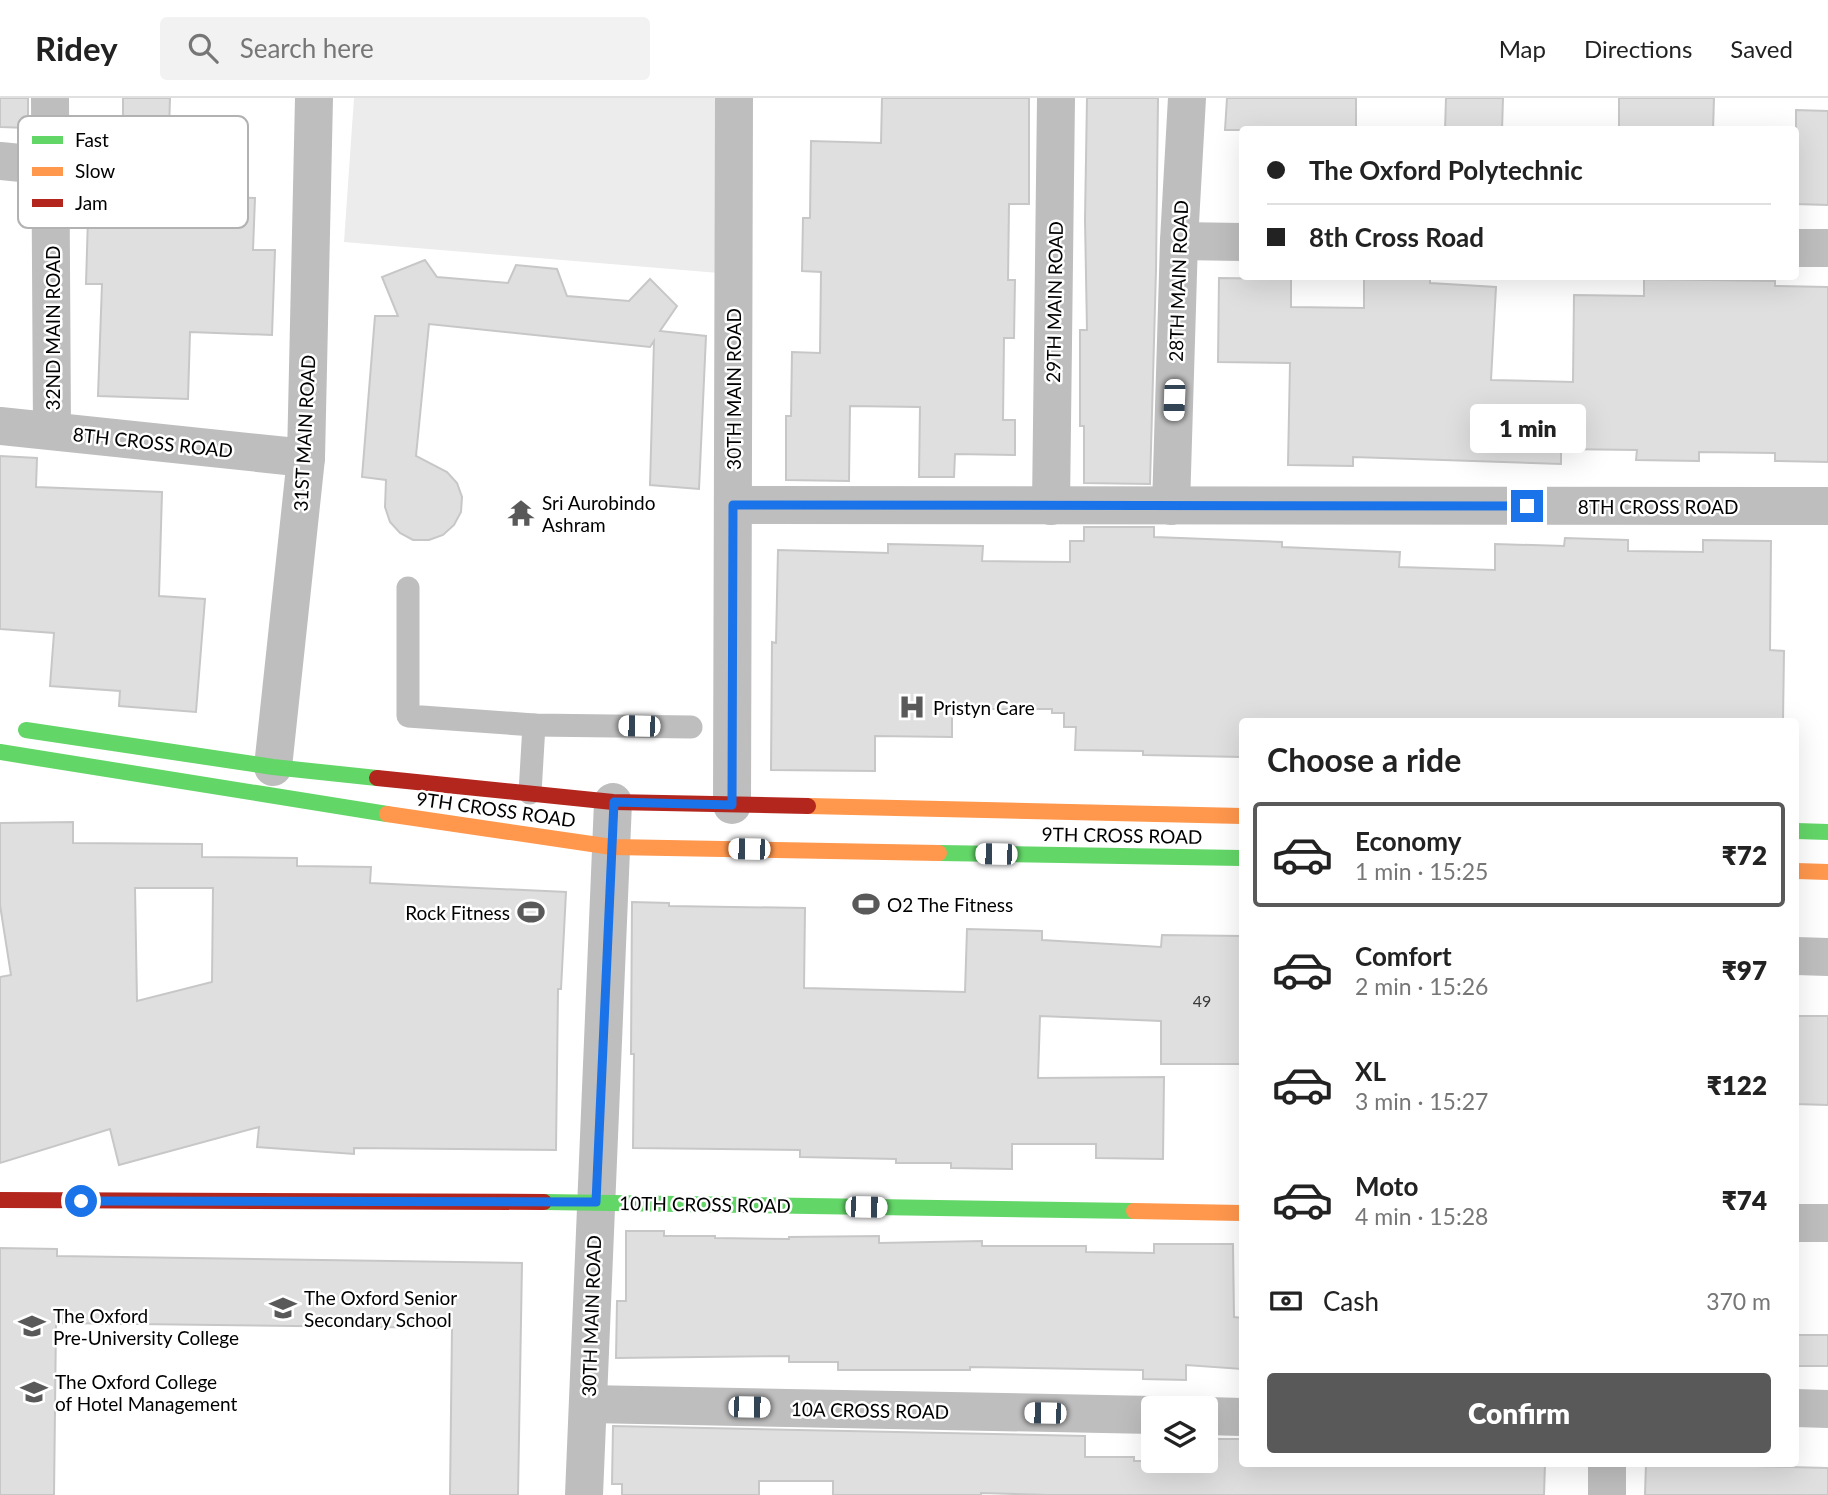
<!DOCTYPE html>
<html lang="en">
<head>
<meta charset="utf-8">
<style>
  :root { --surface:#fff; --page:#f2f2f2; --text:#222; --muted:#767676; --line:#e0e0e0; --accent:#595959 }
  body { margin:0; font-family:Lato,sans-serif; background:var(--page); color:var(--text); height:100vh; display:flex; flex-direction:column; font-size:26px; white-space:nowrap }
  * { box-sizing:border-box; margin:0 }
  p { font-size:23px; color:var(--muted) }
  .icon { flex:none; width:38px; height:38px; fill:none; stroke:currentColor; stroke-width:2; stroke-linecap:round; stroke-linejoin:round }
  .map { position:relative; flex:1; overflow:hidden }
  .side { position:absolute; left:1239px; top:620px; width:560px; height:749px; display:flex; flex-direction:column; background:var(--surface); border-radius:7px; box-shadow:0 7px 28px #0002 }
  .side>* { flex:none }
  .guide { position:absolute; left:1239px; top:28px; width:560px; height:154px; border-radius:7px; box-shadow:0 7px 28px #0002; display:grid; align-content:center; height:154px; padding:0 28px; background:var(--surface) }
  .tools { position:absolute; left:1141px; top:1298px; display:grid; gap:14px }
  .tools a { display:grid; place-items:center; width:77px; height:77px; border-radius:7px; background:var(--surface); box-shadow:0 7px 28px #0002; font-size:35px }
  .end { position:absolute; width:32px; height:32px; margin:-16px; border:9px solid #1a73e8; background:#fff; box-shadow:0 0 0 4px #fff }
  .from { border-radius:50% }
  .bubble { position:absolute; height:49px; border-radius:7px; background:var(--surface); box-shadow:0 7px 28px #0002; font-size:23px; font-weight:800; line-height:49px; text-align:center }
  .car { position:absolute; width:21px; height:42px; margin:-21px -10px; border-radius:9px; box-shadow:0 0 5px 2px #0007; background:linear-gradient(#fff 24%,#345 0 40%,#fff 0 76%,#345 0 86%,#fff 0) }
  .guide b { display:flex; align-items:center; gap:24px; height:66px; font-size:26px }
  .guide b+b { border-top:2px solid var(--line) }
  .guide i { width:18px; height:18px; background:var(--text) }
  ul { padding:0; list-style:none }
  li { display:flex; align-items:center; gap:21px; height:105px; margin:0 14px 10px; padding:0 14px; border:4px solid transparent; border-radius:7px }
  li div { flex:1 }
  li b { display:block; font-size:26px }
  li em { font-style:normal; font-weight:800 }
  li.selected { border-color:var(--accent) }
  li>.icon { width:63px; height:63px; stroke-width:1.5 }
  h2 { padding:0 28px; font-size:32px; line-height:84px }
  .pay { display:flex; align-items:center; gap:18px; height:77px; padding:0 28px; font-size:26px }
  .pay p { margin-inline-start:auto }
  .primary-button { display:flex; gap:14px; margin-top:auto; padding:14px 28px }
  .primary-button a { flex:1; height:80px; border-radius:7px; background:var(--accent); color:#fff; font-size:28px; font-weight:800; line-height:80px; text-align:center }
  header { display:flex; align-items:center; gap:42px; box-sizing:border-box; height:98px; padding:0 35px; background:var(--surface); border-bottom:2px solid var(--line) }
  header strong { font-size:33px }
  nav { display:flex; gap:38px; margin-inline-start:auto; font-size:24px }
  .search { width:490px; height:63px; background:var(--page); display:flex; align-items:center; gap:18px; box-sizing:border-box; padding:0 24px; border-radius:7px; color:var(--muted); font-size:26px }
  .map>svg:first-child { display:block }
  .green { fill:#ececec }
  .building { fill:#dfdfdf; stroke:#c7c7c7; stroke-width:2; fill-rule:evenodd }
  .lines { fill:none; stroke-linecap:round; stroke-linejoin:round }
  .lane { stroke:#bebebe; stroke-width:23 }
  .street { stroke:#bebebe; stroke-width:38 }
  .fast { stroke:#63d668; stroke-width:16 }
  .slow { stroke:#ff974d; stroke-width:16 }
  .jam { stroke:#b3261e; stroke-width:16 }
  .route { stroke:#1a73e8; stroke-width:9 }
  .labels { text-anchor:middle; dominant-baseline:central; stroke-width:5; stroke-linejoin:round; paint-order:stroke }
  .number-label { font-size:16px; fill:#383838 }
  .street-label { font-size:19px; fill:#000; stroke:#fff }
  .poi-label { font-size:19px; fill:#000; stroke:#fff; text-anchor:start }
  .key { fill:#fff; stroke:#b2b2b2; stroke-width:2 }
  .key-label { font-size:19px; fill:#000 }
</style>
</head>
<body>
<header>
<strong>Ridey</strong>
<div class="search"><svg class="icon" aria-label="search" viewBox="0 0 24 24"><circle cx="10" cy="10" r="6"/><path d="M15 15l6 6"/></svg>Search here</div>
<nav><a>Map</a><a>Directions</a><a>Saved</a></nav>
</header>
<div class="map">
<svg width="1828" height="1397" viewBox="0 0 1828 1397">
  <rect width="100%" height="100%" fill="#fff"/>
  <polygon class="green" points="354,0 720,0 719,175 344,144"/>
  <g class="building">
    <polygon points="0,0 28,0 28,30 0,29"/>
    <polygon points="123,0 170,0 167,98 255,100 253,152 275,152 272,237 190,234 188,301 98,298 102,186 86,186 88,119 100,119 103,26 123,26"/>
    <polygon points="882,0 1029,0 1029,106 1009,106 1008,182 1015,182 1014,240 1004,240 1003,322 1015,322 1015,357 955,356 954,379 919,379 920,309 850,308 849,383 786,382 786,318 791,318 792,254 820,255 821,174 802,173 803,120 810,120 811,43 881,45"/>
    <polygon points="1087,0 1158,0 1156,172 1150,386 1084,385 1084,328 1080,328 1080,232 1087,232 1085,122"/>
    <polygon points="1227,0 1356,0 1356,32 1225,32"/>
    <polygon points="1446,0 1503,0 1502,32 1445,32"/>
    <polygon points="1619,0 1714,0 1713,32 1619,32"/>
    <polygon points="1796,12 1828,13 1828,107 1796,106"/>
    <polygon points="425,162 437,179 508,185 516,167 557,171 567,198 629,203 650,181 677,208 660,233 706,238 699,391 650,387 654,243 650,249 429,226 416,358 447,374 457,385 462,399 461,414 454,427 443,437 429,442 413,442 400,435 390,424 385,409 386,382 362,379 375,218 398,218 382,179"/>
    <polygon points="1364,178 1430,178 1430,185 1496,189 1491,282 1573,284 1574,197 1644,198 1644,181 1775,183 1775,188 1828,189 1828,364 1775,363 1775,355 1699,354 1699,363 1636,362 1637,352 1561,351 1561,366 1353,359 1353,368 1288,367 1290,265 1218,264 1219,180 1291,181 1291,209 1364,210"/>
    <polygon points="0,358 37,360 36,389 162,394 159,498 205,501 196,614 119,608 120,593 50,588 54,535 0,531"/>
    <polygon points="1084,429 1154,429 1154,439 1282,444 1282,449 1400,454 1399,469 1495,472 1495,446 1564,448 1565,440 1628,442 1628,453 1703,454 1703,442 1771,443 1770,552 1784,553 1783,623 1242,623 1242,659 1143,657 1143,653 1075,652 1076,629 1064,629 1064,615 1052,615 1052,611 952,611 952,639 875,638 875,673 771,672 772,544 776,545 778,452 888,455 888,446 983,448 982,463 1070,464 1070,443 1084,443"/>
    <path d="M 73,724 L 73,745 L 202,746 L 202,759 L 297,760 L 297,768 L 371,769 L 370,785 L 566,794 L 561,891 L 558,891 L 556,1052 L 354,1050 L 354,1056 L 257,1049 L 259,1029 L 119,1067 L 110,1031 L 0,1065 L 0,879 L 11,877 L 0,807 L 0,725 ZM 135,790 L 213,790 L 212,884 L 137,903 Z"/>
    <polygon points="632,804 669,805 669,808 805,810 804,890 965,894 967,831 1042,833 1042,842 1161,849 1162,837 1242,838 1242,966 1161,966 1161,923 1040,918 1038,980 1164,979 1163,1061 1096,1060 1096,1046 1012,1046 1012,1071 951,1070 951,1065 896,1065 896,1061 800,1059 800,1052 633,1050 634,956 631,956"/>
    <polygon points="1796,918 1828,918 1828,1007 1796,1006"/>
    <polygon points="626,1133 664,1133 664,1138 715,1138 715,1140 789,1141 789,1139 879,1138 879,1145 982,1143 982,1148 1086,1148 1086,1154 1154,1155 1154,1146 1233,1146 1234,1219 1242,1220 1242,1271 1186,1267 1186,1282 1143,1281 1143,1272 970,1269 970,1272 838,1272 838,1264 789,1264 789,1258 616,1260 617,1203 626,1203"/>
    <polygon points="0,1150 57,1151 57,1158 522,1165 518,1397 450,1397 452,1230 56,1225 54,1397 0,1397"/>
    <rect x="1796" y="1237" width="32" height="31"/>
    <polygon points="613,1328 1085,1338 1085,1359 1134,1359 1134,1363 1206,1363 1206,1341 1242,1341 1242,1365 1545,1365 1544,1397 1048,1397 981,1395 981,1397 833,1397 833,1383 759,1383 759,1397 622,1397 622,1386 612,1386"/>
    <polygon points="1646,1365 1828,1370 1828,1397 1645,1397"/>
  </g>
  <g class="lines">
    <g class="lane">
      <polyline points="408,490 408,618 534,627 691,629"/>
      <polyline points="530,695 534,627"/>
    </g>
    <g class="street">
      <polyline points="50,0 52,333"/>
      <polyline points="0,63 51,68"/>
      <polyline points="1179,143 1242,144"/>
      <polyline points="1796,150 1828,150"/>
      <polyline points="0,328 306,360"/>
      <polyline points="733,407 1828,408"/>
      <polyline points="1051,408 1056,0"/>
      <polyline points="1171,408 1179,143 1187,0"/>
      <polyline points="273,669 306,360 314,0"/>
      <polyline points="732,707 734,0"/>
      <polyline points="1796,858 1828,859"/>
      <polyline points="1796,1125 1828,1125"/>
      <polyline points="588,1306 1153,1317"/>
      <polyline points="1796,1310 1828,1311"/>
      <polyline points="1206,1318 1242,1319"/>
      <polyline points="584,1397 613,704"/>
      <polyline points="1607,1397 1607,1365"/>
    </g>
    <g class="fast">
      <polyline points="26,632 273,669 377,680"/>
      <polyline points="0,654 387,716"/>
      <polyline points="1796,733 1828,734"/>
      <polyline points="939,755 1242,760"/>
      <polyline points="544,1104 1134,1113"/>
    </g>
    <g class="slow">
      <polyline points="808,708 1242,718"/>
      <polyline points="387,716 612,749 939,755"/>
      <polyline points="1796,773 1828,774"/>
      <polyline points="1134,1113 1242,1115"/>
    </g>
    <g class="jam">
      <polyline points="377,680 613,704 808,708"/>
      <polyline points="0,1102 544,1104"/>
    </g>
  </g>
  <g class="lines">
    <polyline class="route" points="81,1103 596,1104 614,704 732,707 733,407 1527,408"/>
  </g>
  <defs>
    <symbol id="temple-bare" viewBox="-9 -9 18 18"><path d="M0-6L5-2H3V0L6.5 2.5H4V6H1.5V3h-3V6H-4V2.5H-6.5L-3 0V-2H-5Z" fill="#595959" stroke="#fff" stroke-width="2.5" paint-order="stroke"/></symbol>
    <symbol id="hospital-bare" viewBox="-9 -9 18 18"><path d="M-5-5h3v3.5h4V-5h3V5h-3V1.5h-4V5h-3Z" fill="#595959" stroke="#fff" stroke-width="2.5" paint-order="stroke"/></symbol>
    <symbol id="stadium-bare" viewBox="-9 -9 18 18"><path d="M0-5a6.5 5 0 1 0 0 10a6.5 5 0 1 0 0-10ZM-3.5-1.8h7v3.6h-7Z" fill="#595959" stroke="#fff" stroke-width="2.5" paint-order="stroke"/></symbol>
    <symbol id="school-bare" viewBox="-9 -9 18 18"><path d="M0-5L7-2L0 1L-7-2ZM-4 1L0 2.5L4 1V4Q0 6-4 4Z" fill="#595959" stroke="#fff" stroke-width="2.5" paint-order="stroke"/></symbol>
    <symbol id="university-bare" viewBox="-9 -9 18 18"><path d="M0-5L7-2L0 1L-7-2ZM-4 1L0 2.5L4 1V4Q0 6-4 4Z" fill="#595959" stroke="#fff" stroke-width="2.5" paint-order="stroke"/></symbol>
  </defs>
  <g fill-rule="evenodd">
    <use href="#temple-bare" x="502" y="396" width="38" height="38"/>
    <use href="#hospital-bare" x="893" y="590" width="38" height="38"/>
    <use href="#stadium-bare" x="847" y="787" width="38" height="38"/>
    <use href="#stadium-bare" x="512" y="795" width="38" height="38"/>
    <use href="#school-bare" x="264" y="1191" width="38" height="38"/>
    <use href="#university-bare" x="13" y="1209" width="38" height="38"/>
    <use href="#university-bare" x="15" y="1275" width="38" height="38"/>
  </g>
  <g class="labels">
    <g class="number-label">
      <text x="1202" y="902">49</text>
    </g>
    <g class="street-label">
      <text transform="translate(1178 183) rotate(-88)">28TH MAIN ROAD</text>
      <text transform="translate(1054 204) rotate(-89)">29TH MAIN ROAD</text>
      <text transform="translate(52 230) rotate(-90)">32ND MAIN ROAD</text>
      <text transform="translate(733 291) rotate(-90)">30TH MAIN ROAD</text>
      <text transform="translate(304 335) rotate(-87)">31ST MAIN ROAD</text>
      <text transform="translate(153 344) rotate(6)">8TH CROSS ROAD</text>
      <text x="1658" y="408">8TH CROSS ROAD</text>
      <text transform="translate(496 711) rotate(8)">9TH CROSS ROAD</text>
      <text transform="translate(1122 737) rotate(1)">9TH CROSS ROAD</text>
      <text transform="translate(705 1106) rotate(1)">10TH CROSS ROAD</text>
      <text transform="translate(591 1218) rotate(-88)">30TH MAIN ROAD</text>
      <text transform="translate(870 1312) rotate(1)">10A CROSS ROAD</text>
    </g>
    <g class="poi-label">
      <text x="542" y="404">Sri Aurobindo<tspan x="542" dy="22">Ashram</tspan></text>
      <text x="933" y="609">Pristyn Care</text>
      <text x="887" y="806">O2 The Fitness</text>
      <text x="510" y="814" text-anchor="end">Rock Fitness</text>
      <text x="304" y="1199">The Oxford Senior<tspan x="304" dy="22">Secondary School</tspan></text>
      <text x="53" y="1217">The Oxford<tspan x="53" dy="22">Pre-University College</tspan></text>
      <text x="55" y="1283">The Oxford College<tspan x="55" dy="22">of Hotel Management</tspan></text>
    </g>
  </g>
  <rect x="18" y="18" width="230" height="112" rx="10" class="key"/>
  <rect x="32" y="38" width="31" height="8" fill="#63d668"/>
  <rect x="32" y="69" width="31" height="9" fill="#ff974d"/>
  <rect x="32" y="101" width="31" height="8" fill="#b3261e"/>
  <g class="key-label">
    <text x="75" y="49">Fast</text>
    <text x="75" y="80">Slow</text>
    <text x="75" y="112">Jam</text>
  </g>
</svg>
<div class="tools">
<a><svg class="icon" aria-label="layers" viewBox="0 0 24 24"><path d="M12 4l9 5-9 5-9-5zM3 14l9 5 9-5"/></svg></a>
</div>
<i class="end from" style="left:81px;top:1103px"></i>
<i class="end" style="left:1527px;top:408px"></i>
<div class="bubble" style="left:1470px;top:306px;width:116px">1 min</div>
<i class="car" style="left:1174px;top:302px;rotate:182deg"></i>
<i class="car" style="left:639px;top:628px;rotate:271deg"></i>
<i class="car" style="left:749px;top:751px;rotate:271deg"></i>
<i class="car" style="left:996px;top:756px;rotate:271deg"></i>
<i class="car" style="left:866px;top:1109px;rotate:91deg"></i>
<i class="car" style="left:749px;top:1309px;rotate:91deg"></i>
<i class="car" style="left:1045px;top:1315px;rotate:271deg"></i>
<div class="guide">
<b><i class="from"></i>The Oxford Polytechnic</b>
<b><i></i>8th Cross Road</b>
</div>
<section class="side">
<h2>Choose a ride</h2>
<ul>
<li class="selected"><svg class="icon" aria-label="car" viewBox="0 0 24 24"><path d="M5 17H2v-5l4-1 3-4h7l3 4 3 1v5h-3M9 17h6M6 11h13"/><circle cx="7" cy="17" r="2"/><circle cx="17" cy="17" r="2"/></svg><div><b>Economy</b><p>1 min · 15:25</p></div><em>₹72</em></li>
<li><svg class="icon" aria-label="car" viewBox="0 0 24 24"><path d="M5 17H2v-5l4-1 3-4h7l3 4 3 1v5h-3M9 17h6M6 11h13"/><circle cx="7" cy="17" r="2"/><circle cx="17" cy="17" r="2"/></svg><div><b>Comfort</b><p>2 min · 15:26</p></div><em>₹97</em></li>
<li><svg class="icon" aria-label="car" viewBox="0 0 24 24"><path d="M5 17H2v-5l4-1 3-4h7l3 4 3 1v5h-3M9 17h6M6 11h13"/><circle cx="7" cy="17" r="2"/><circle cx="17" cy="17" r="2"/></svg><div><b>XL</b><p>3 min · 15:27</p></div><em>₹122</em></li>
<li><svg class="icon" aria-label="car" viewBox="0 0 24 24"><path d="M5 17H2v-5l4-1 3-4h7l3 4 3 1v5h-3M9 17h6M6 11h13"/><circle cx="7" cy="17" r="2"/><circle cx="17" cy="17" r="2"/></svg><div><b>Moto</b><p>4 min · 15:28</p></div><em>₹74</em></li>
</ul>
<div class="pay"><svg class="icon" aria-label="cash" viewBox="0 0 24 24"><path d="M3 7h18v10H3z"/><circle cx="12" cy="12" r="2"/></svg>Cash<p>370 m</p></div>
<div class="primary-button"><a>Confirm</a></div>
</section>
</div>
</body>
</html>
